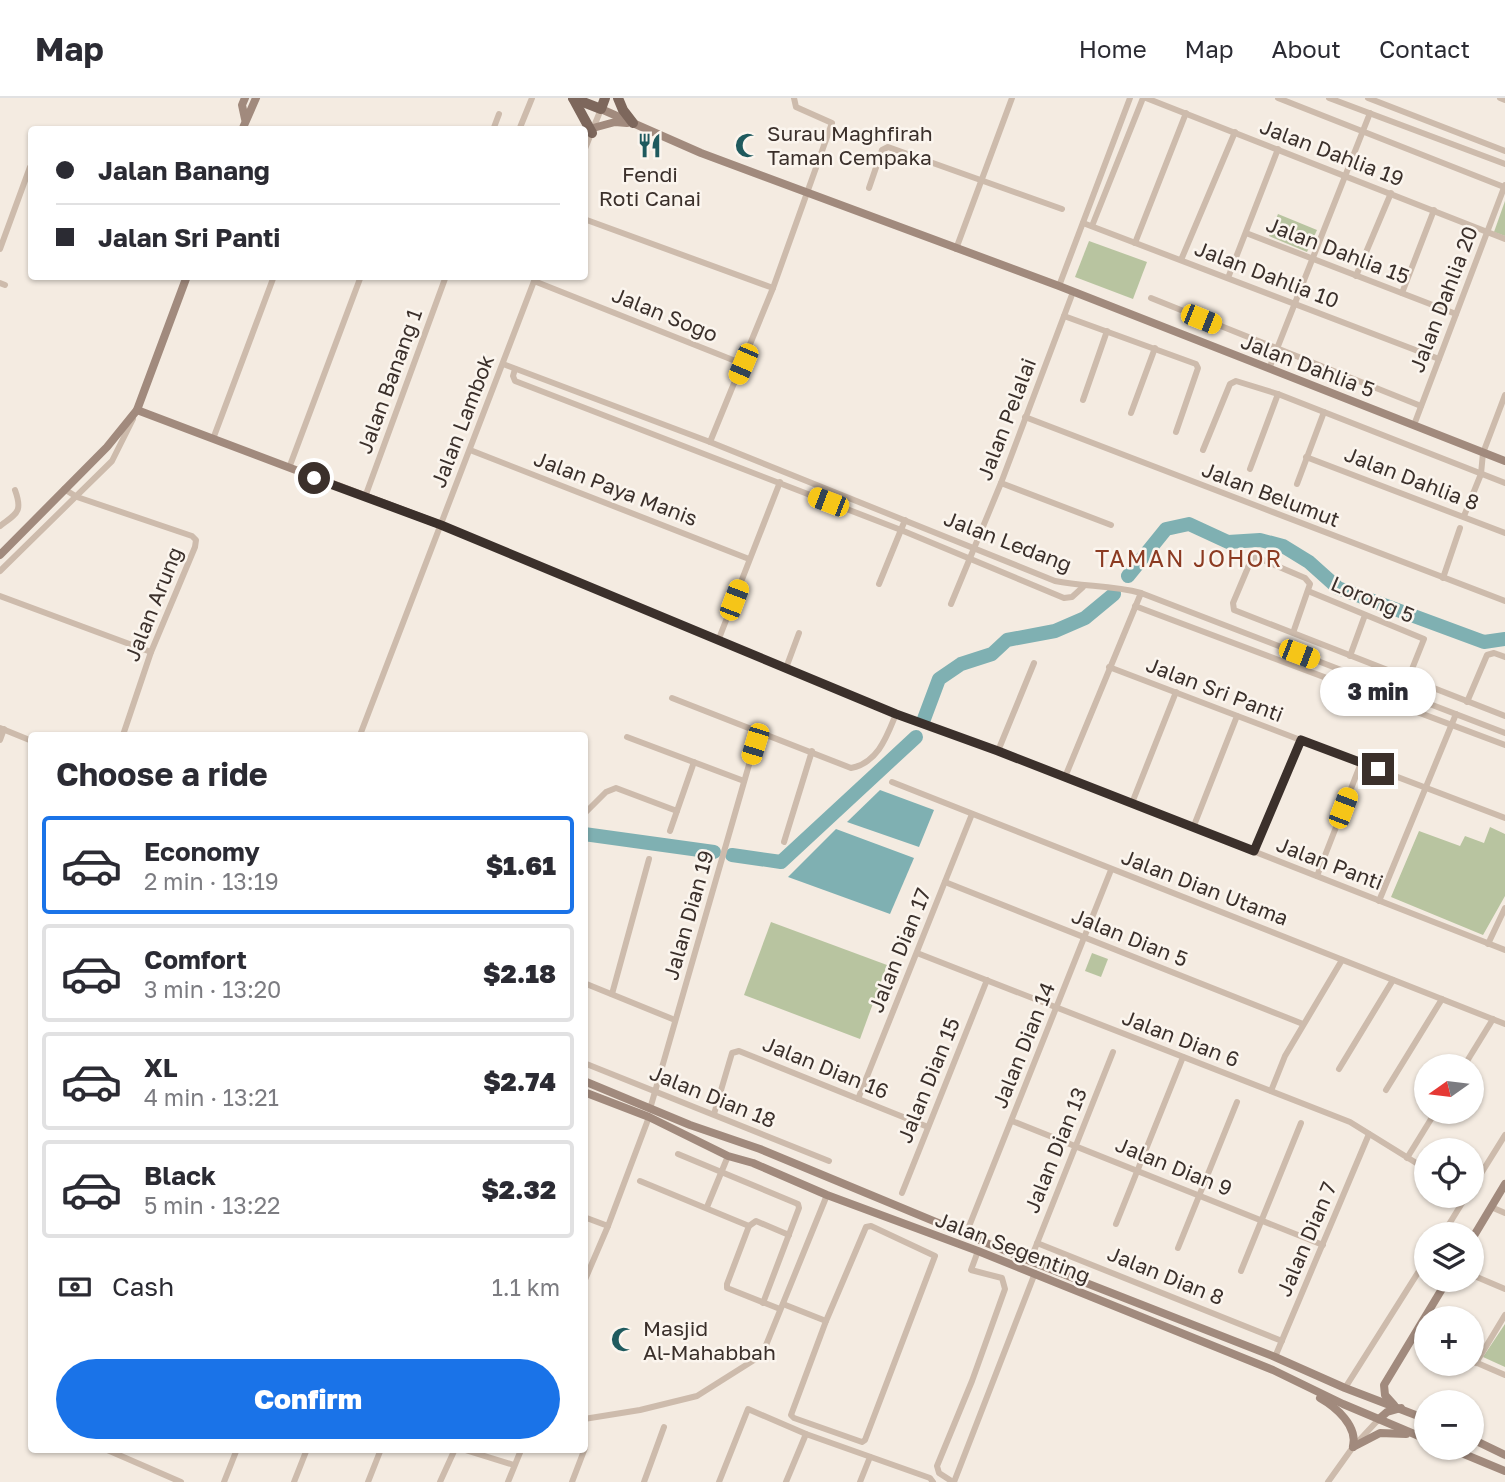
<!DOCTYPE html>
<html lang="en">
<head>
<meta charset="utf-8">
<style>
  :root { --surface:#fff; --page:#f7f7f7; --text:#2b2b33; --muted:#7c7c81; --line:#e1e1e2; --accent:#1a73e8 }
  body { margin:0; font-family:"Golos Text",sans-serif; background:var(--page); color:var(--text); height:100vh; display:flex; flex-direction:column; font-size:26px; white-space:nowrap }
  * { box-sizing:border-box; margin:0 }
  p { font-size:23px; color:var(--muted) }
  .icon { flex:none; width:38px; height:38px; fill:none; stroke:currentColor; stroke-width:2; stroke-linecap:round; stroke-linejoin:round }
  .map { position:relative; flex:1; overflow:hidden }
  .side { position:absolute; left:28px; top:634px; width:560px; height:721px; display:flex; flex-direction:column; background:var(--surface); border-radius:7px; box-shadow:0 2px 5px #0004 }
  .side>* { flex:none }
  .top-card { position:absolute; left:28px; top:28px; width:560px; height:154px; border-radius:7px; box-shadow:0 2px 5px #0004; display:grid; align-content:center; height:154px; padding:0 28px; background:var(--surface) }
  .needle { width:46px; rotate:256deg }
  .fabs { position:absolute; left:1414px; top:956px; display:grid; gap:14px }
  .fabs a { display:grid; place-items:center; width:70px; height:70px; border-radius:50%; background:var(--surface); box-shadow:0 2px 5px #0004; font-size:35px }
  .end { position:absolute; width:32px; height:32px; margin:-16px; border:9px solid #3b302b; background:#fff; box-shadow:0 0 0 4px #fff }
  .from { border-radius:50% }
  .bubble { position:absolute; height:49px; border-radius:24px; background:var(--surface); box-shadow:0 2px 5px #0004; font-size:23px; font-weight:800; line-height:49px; text-align:center }
  .car { position:absolute; width:21px; height:42px; margin:-21px -10px; border-radius:9px; box-shadow:0 0 5px 2px #0007; background:linear-gradient(#f5c518 24%,#345 0 40%,#f5c518 0 76%,#345 0 86%,#f5c518 0) }
  .top-card b { display:flex; align-items:center; gap:24px; height:66px; font-size:26px }
  .top-card b+b { border-top:2px solid var(--line) }
  .top-card i { width:18px; height:18px; background:var(--text) }
  ul { padding:0; list-style:none }
  li { display:flex; align-items:center; gap:21px; height:98px; margin:0 14px 10px; padding:0 14px; border:4px solid var(--line); border-radius:7px }
  li div { flex:1 }
  li b { display:block; font-size:26px }
  li em { font-style:normal; font-weight:800 }
  li.on { border-color:var(--accent) }
  li>.icon { width:63px; height:63px; stroke-width:1.5 }
  h2 { padding:0 28px; font-size:32px; line-height:84px }
  .pay { display:flex; align-items:center; gap:18px; height:77px; padding:0 28px; font-size:26px }
  .pay p { margin-inline-start:auto }
  .button { display:flex; gap:14px; margin-top:auto; padding:14px 28px }
  .button a { flex:1; height:80px; border-radius:42px; background:var(--accent); color:#fff; font-size:28px; font-weight:800; line-height:80px; text-align:center }
  header { display:flex; align-items:center; gap:42px; box-sizing:border-box; height:98px; padding:0 35px; background:var(--surface); border-bottom:2px solid var(--line) }
  header strong { font-size:33px }
  nav { display:flex; gap:38px; margin-inline-start:auto; font-size:24px }
  .map>svg:first-child { display:block }
  .green { fill:#b8c4a0 }
  .water { fill:#7fb0b2 }
  .lines { fill:none; stroke-linecap:round; stroke-linejoin:round }
  .river { stroke:#7fb0b2; stroke-width:14 }
  .street { stroke:#cdbbac; stroke-width:6 }
  .secondary { stroke:#a18a7d; stroke-width:8 }
  .primary { stroke:#7d675c; stroke-width:10 }
  .route { stroke:#3b302b; stroke-width:9 }
  .labels { text-anchor:middle; dominant-baseline:central; stroke-width:5; stroke-linejoin:round; paint-order:stroke }
  .poi-label { font-size:21px; fill:#3b302b; stroke:#fbf5ee; text-anchor:start }
  .street-label { font-size:21px; fill:#3b302b; stroke:#fbf5ee }
  .neighbourhood-label { font-size:23px; letter-spacing:2px; fill:#8c3b22; stroke:#fbf5ee }
</style>
</head>
<body>
<header>
<strong>Map</strong>
<nav><a>Home</a><a>Map</a><a>About</a><a>Contact</a></nav>
</header>
<div class="map">
<svg width="1505" height="1384" viewBox="0 0 1505 1384">
  <rect width="100%" height="100%" fill="#f4ebe1"/>
  <g class="green">
    <polygon points="1505,103 1505,138 1494,134"/>
    <polygon points="1278,116 1317,132 1307,154 1269,138"/>
    <polygon points="1089,143 1147,164 1133,201 1075,179"/>
    <polygon points="1490,729 1505,736 1505,798 1483,837 1391,799 1419,733 1460,748 1465,738 1484,745"/>
    <polygon points="771,824 887,867 860,941 744,897"/>
    <polygon points="1092,855 1108,861 1101,879 1085,873"/>
    <polygon points="1505,1226 1505,1269 1483,1259"/>
  </g>
  <g class="water">
    <polygon points="880,692 934,712 919,749 847,724"/>
    <polygon points="836,731 914,760 890,816 788,779"/>
  </g>
  <g class="lines">
    <g class="river">
      <polyline points="1128,478 1166,431 1189,426 1228,444 1260,442 1283,448 1309,464 1338,490 1484,544 1505,541"/>
      <polyline points="924,621 939,581 961,566 992,556 1007,542 1055,533 1085,520 1114,496"/>
      <polyline points="584,736 714,754"/>
      <polyline points="732,757 781,764 916,639"/>
    </g>
    <g class="street">
      <polyline points="1146,0 1505,141"/>
      <polyline points="1278,0 1504,89"/>
      <polyline points="1329,0 1505,66"/>
      <polyline points="1368,0 1505,53"/>
      <polyline points="1500,0 1505,2"/>
      <polyline points="493,32 499,16"/>
      <polyline points="519,32 532,0"/>
      <polyline points="584,53 601,11"/>
      <polyline points="869,90 882,52 888,49 1062,111"/>
      <polyline points="584,121 773,190"/>
      <polyline points="1083,125 1439,261"/>
      <polyline points="1092,128 1143,0"/>
      <polyline points="1246,135 1456,216"/>
      <polyline points="1135,145 1186,15"/>
      <polyline points="0,151 30,69"/>
      <polyline points="956,151 1012,0"/>
      <polyline points="1181,162 1235,34"/>
      <polyline points="1356,178 1391,95"/>
      <polyline points="1228,180 1278,51"/>
      <polyline points="534,183 743,266"/>
      <polyline points="0,185 5,187"/>
      <polyline points="1059,188 1130,0"/>
      <polyline points="1402,195 1434,112"/>
      <polyline points="1151,200 1421,308"/>
      <polyline points="1064,218 1196,266 1198,270 1176,334"/>
      <path d="M 503,266 L 710,344 L 1055,483 C 1085,489 1111,487 1141,495 L 1505,635"/>
      <polyline points="515,271 513,278 515,283 901,432 1064,500 1072,499 1083,489"/>
      <polyline points="1269,271 1370,15"/>
      <polyline points="1083,302 1107,233"/>
      <polyline points="1131,315 1155,250"/>
      <polyline points="1025,319 1505,503"/>
      <polyline points="1414,327 1505,87"/>
      <polyline points="213,341 274,178"/>
      <polyline points="710,344 773,190 832,25 796,9 794,0"/>
      <polyline points="470,352 749,461"/>
      <polyline points="1203,352 1230,286 1236,283 1278,296 1505,385"/>
      <polyline points="1306,359 1505,435"/>
      <polyline points="289,370 361,178"/>
      <polyline points="1250,371 1278,296"/>
      <polyline points="1001,385 1111,427"/>
      <polyline points="1297,386 1324,314"/>
      <polyline points="64,391 77,399 192,438 196,442 195,449 151,554 123,637"/>
      <polyline points="365,399 446,178"/>
      <polyline points="1464,418 1481,376 1483,355 1505,297"/>
      <polyline points="441,427 896,616 998,653 1505,852"/>
      <path d="M 0,428 C 17,415 23,414 15,392"/>
      <polyline points="0,473 112,363 133,321"/>
      <polyline points="1443,480 1460,430"/>
      <polyline points="879,486 905,422"/>
      <polyline points="1308,493 1424,541 1408,581"/>
      <polyline points="0,498 151,554"/>
      <polyline points="951,506 1001,385 1073,194"/>
      <polyline points="1135,508 1505,647"/>
      <polyline points="1293,535 1310,486 1305,480 1256,459 1252,460 1233,505 1234,512 1505,618"/>
      <polyline points="718,543 780,384"/>
      <polyline points="1350,558 1365,517"/>
      <polyline points="1109,569 1505,720"/>
      <polyline points="786,570 799,535"/>
      <path d="M 672,600 L 851,670 C 878,665 887,638 896,616"/>
      <polyline points="1467,604 1487,557 1494,555 1505,559"/>
      <polyline points="0,630 32,643"/>
      <polyline points="360,637 536,178"/>
      <polyline points="627,639 744,683"/>
      <polyline points="0,642 4,631"/>
      <polyline points="998,653 1034,565"/>
      <polyline points="1065,679 1141,495"/>
      <polyline points="892,684 1505,926"/>
      <polyline points="1132,705 1176,594"/>
      <polyline points="584,716 606,694 616,690 677,713"/>
      <polyline points="1193,730 1237,618"/>
      <polyline points="670,733 694,664"/>
      <polyline points="784,744 812,653"/>
      <polyline points="1254,753 1301,642"/>
      <polyline points="1317,778 1361,665"/>
      <polyline points="945,784 1303,926"/>
      <polyline points="1379,803 1456,616"/>
      <polyline points="1488,846 1505,810"/>
      <polyline points="917,855 1350,1024 1426,1071"/>
      <polyline points="584,885 675,922"/>
      <polyline points="612,896 649,761"/>
      <polyline points="584,965 829,1063"/>
      <polyline points="1464,968 1493,921"/>
      <polyline points="1339,971 1393,882"/>
      <polyline points="1386,992 1442,901"/>
      <polyline points="1271,993 1285,958 1342,862"/>
      <polyline points="858,1001 972,716"/>
      <polyline points="650,1011 759,632"/>
      <polyline points="714,1016 732,955 739,953 928,1029"/>
      <polyline points="1012,1023 1323,1147"/>
      <polyline points="678,1056 798,1106 799,1110 763,1205"/>
      <polyline points="1407,1060 1436,1013"/>
      <polyline points="640,1083 749,1128 727,1186 727,1190 780,1211"/>
      <polyline points="1472,1090 1505,1037"/>
      <polyline points="902,1095 987,882"/>
      <polyline points="707,1109 728,1058"/>
      <polyline points="1491,1109 1505,1115"/>
      <polyline points="584,1119 608,1128"/>
      <polyline points="1116,1126 1183,959"/>
      <polyline points="749,1128 756,1123 789,1137"/>
      <polygon points="871,1128 935,1158 865,1342 862,1344 794,1320 791,1317 826,1223 866,1129"/>
      <polyline points="966,1136 1111,772"/>
      <polyline points="1443,1136 1467,1097"/>
      <polyline points="1037,1145 1282,1243"/>
      <polyline points="1178,1150 1237,1004"/>
      <polyline points="1030,1163 1113,954"/>
      <polyline points="1241,1173 1301,1025"/>
      <polyline points="1472,1177 1505,1191"/>
      <polyline points="584,1184 608,1128 649,1019"/>
      <polyline points="783,1206 826,1223"/>
      <polyline points="1412,1240 1426,1246"/>
      <polyline points="1275,1259 1369,1036"/>
      <polyline points="1475,1264 1505,1277"/>
      <polyline points="1476,1265 1505,1217"/>
      <polyline points="1345,1290 1426,1162"/>
      <polyline points="584,1321 640,1312 697,1298 762,1257 827,1097"/>
      <polyline points="105,1351 181,1384"/>
      <polyline points="462,1351 514,1367"/>
      <polyline points="224,1384 237,1351"/>
      <polyline points="294,1384 307,1351"/>
      <polyline points="368,1384 381,1351"/>
      <polyline points="440,1384 455,1351"/>
      <polyline points="508,1384 521,1352"/>
      <polyline points="572,1384 585,1350 585,1321"/>
      <polyline points="644,1384 664,1329"/>
      <polyline points="719,1384 748,1311 806,1336 930,1380 933,1384"/>
      <polyline points="786,1384 806,1336"/>
      <polyline points="860,1384 870,1359"/>
      <polyline points="953,1384 939,1375 937,1368 972,1283 1005,1191 1002,1180 971,1172 978,1153"/>
      <polyline points="954,1384 1035,1175"/>
      <polyline points="1328,1384 1353,1349 1379,1321"/>
    </g>
    <g class="secondary">
      <polyline points="601,11 701,55 1059,188 1505,363"/>
      <polyline points="245,21 242,7 245,0"/>
      <polyline points="593,30 615,24 627,25"/>
      <polyline points="242,32 256,0"/>
      <polyline points="137,312 441,427"/>
      <polyline points="0,457 107,349 137,312 187,178"/>
      <polyline points="584,983 690,1027 760,1051 1030,1163 1275,1259 1345,1290 1426,1321"/>
      <polyline points="584,994 649,1019 728,1058 753,1065 827,1097 978,1153 1273,1272 1343,1306 1426,1341"/>
      <polyline points="1472,1141 1505,1086"/>
      <path d="M 1320,1300 C 1336,1309 1358,1328 1353,1349"/>
      <polyline points="1394,1307 1385,1297 1384,1287 1448,1181"/>
      <polyline points="1379,1321 1387,1314 1401,1310"/>
      <polyline points="1472,1341 1505,1357"/>
      <polyline points="1353,1349 1380,1335 1406,1336"/>
      <polyline points="1447,1349 1505,1373"/>
    </g>
    <g class="primary">
      <polyline points="573,0 601,11 605,0"/>
      <polyline points="573,0 592,35"/>
      <polyline points="618,0 623,12 633,25"/>
    </g>
  </g>
  <g class="lines">
    <polyline class="route" points="314,380 441,427 896,616 998,653 1254,753 1301,642 1378,671"/>
  </g>
  <defs>
    <symbol id="restaurant-bare" viewBox="-9 -9 18 18"><path d="M-5-6h1v4h1v-4h1v4h1v-4h1v5L-1.5 .5V6h-2V.5L-5-1ZM5-6V6H3V1.5H1.5Q1.5-4 5-6Z" fill="#1f5a5e" stroke="#fbf5ee" stroke-width="2.5" paint-order="stroke"/></symbol>
    <symbol id="mosque-bare" viewBox="-9 -9 18 18"><path d="M3.5-4.9A6 6 0 1 0 3.5 4.9A5 5 0 1 1 3.5-4.9Z" fill="#1f5a5e" stroke="#fbf5ee" stroke-width="2.5" paint-order="stroke"/></symbol>
  </defs>
  <g fill-rule="evenodd">
    <use href="#restaurant-bare" x="632" y="30" width="35" height="35"/>
    <use href="#mosque-bare" x="730" y="30" width="35" height="35"/>
    <use href="#mosque-bare" x="606" y="1224" width="35" height="35"/>
  </g>
  <g class="labels">
    <g class="poi-label">
      <text x="767" y="35">Surau Maghfirah<tspan x="767" dy="24">Taman Cempaka</tspan></text>
      <text x="650" y="76" text-anchor="middle">Fendi<tspan x="650" dy="24">Roti Canai</tspan></text>
      <text x="643" y="1230">Masjid<tspan x="643" dy="24">Al-Mahabbah</tspan></text>
    </g>
    <g class="street-label">
      <text transform="translate(1332 54) rotate(21)">Jalan Dahlia 19</text>
      <text transform="translate(1338 152) rotate(21)">Jalan Dahlia 15</text>
      <text transform="translate(1267 176) rotate(21)">Jalan Dahlia 10</text>
      <text transform="translate(1443 201) rotate(-69)">Jalan Dahlia 20</text>
      <text transform="translate(665 216) rotate(22)">Jalan Sogo</text>
      <text transform="translate(1308 267) rotate(21)">Jalan Dahlia 5</text>
      <text transform="translate(389 283) rotate(-70)">Jalan Banang 1</text>
      <text transform="translate(1006 321) rotate(-69)">Jalan Pelalai</text>
      <text transform="translate(462 323) rotate(-69)">Jalan Lambok</text>
      <text transform="translate(1412 380) rotate(21)">Jalan Dahlia 8</text>
      <text transform="translate(616 390) rotate(21)">Jalan Paya Manis</text>
      <text transform="translate(1271 396) rotate(21)">Jalan Belumut</text>
      <text transform="translate(1008 443) rotate(21)">Jalan Ledang</text>
      <text transform="translate(1373 501) rotate(23)">Lorong 5</text>
      <text transform="translate(153 506) rotate(-68)">Jalan Arung</text>
      <text transform="translate(1215 591) rotate(21)">Jalan Sri Panti</text>
      <text transform="translate(1330 765) rotate(21)">Jalan Panti</text>
      <text transform="translate(1205 789) rotate(21)">Jalan Dian Utama</text>
      <text transform="translate(688 817) rotate(-74)">Jalan Dian 19</text>
      <text transform="translate(1130 839) rotate(22)">Jalan Dian 5</text>
      <text transform="translate(899 852) rotate(-68)">Jalan Dian 17</text>
      <text transform="translate(1181 940) rotate(21)">Jalan Dian 6</text>
      <text transform="translate(1023 947) rotate(-68)">Jalan Dian 14</text>
      <text transform="translate(826 969) rotate(22)">Jalan Dian 16</text>
      <text transform="translate(928 982) rotate(-68)">Jalan Dian 15</text>
      <text transform="translate(713 998) rotate(22)">Jalan Dian 18</text>
      <text transform="translate(1055 1052) rotate(-68)">Jalan Dian 13</text>
      <text transform="translate(1174 1068) rotate(22)">Jalan Dian 9</text>
      <text transform="translate(1306 1141) rotate(-67)">Jalan Dian 7</text>
      <text transform="translate(1013 1149) rotate(21)">Jalan Segenting</text>
      <text transform="translate(1166 1177) rotate(22)">Jalan Dian 8</text>
    </g>
    <g class="neighbourhood-label">
      <text x="1189" y="460">TAMAN JOHOR</text>
    </g>
  </g>
</svg>
<div class="fabs">
<a><svg class="needle" viewBox="-14 -14 28 28"><path d="M0-13l5 13h-10z" fill="#e53935"/><path d="M0 13l5-13h-10z" fill="#7c7c81"/></svg></a>
<a><svg class="icon" aria-label="locate" viewBox="0 0 24 24"><circle cx="12" cy="12" r="6"/><path d="M12 2v4M12 18v4M2 12h4M18 12h4"/></svg></a>
<a><svg class="icon" aria-label="layers" viewBox="0 0 24 24"><path d="M12 4l9 5-9 5-9-5zM3 14l9 5 9-5"/></svg></a>
<a>+</a>
<a>−</a>
</div>
<i class="end from" style="left:314px;top:380px"></i>
<i class="end" style="left:1378px;top:671px"></i>
<div class="bubble" style="left:1320px;top:569px;width:116px">3 min</div>
<i class="car" style="left:1201px;top:221px;rotate:112deg"></i>
<i class="car" style="left:743px;top:266px;rotate:203deg"></i>
<i class="car" style="left:828px;top:404px;rotate:291deg"></i>
<i class="car" style="left:734px;top:502px;rotate:21deg"></i>
<i class="car" style="left:1299px;top:556px;rotate:111deg"></i>
<i class="car" style="left:755px;top:646px;rotate:197deg"></i>
<i class="car" style="left:1343px;top:710px;rotate:21deg"></i>
<div class="top-card">
<b><i class="from"></i>Jalan Banang</b>
<b><i></i>Jalan Sri Panti</b>
</div>
<section class="side">
<h2>Choose a ride</h2>
<ul>
<li class="on"><svg class="icon" aria-label="car" viewBox="0 0 24 24"><path d="M5 17H2v-5l4-1 3-4h7l3 4 3 1v5h-3M9 17h6M6 11h13"/><circle cx="7" cy="17" r="2"/><circle cx="17" cy="17" r="2"/></svg><div><b>Economy</b><p>2 min · 13:19</p></div><em>$1.61</em></li>
<li><svg class="icon" aria-label="car" viewBox="0 0 24 24"><path d="M5 17H2v-5l4-1 3-4h7l3 4 3 1v5h-3M9 17h6M6 11h13"/><circle cx="7" cy="17" r="2"/><circle cx="17" cy="17" r="2"/></svg><div><b>Comfort</b><p>3 min · 13:20</p></div><em>$2.18</em></li>
<li><svg class="icon" aria-label="car" viewBox="0 0 24 24"><path d="M5 17H2v-5l4-1 3-4h7l3 4 3 1v5h-3M9 17h6M6 11h13"/><circle cx="7" cy="17" r="2"/><circle cx="17" cy="17" r="2"/></svg><div><b>XL</b><p>4 min · 13:21</p></div><em>$2.74</em></li>
<li><svg class="icon" aria-label="car" viewBox="0 0 24 24"><path d="M5 17H2v-5l4-1 3-4h7l3 4 3 1v5h-3M9 17h6M6 11h13"/><circle cx="7" cy="17" r="2"/><circle cx="17" cy="17" r="2"/></svg><div><b>Black</b><p>5 min · 13:22</p></div><em>$2.32</em></li>
</ul>
<div class="pay"><svg class="icon" aria-label="cash" viewBox="0 0 24 24"><path d="M3 7h18v10H3z"/><circle cx="12" cy="12" r="2"/></svg>Cash<p>1.1 km</p></div>
<div class="button"><a>Confirm</a></div>
</section>
</div>
</body>
</html>
